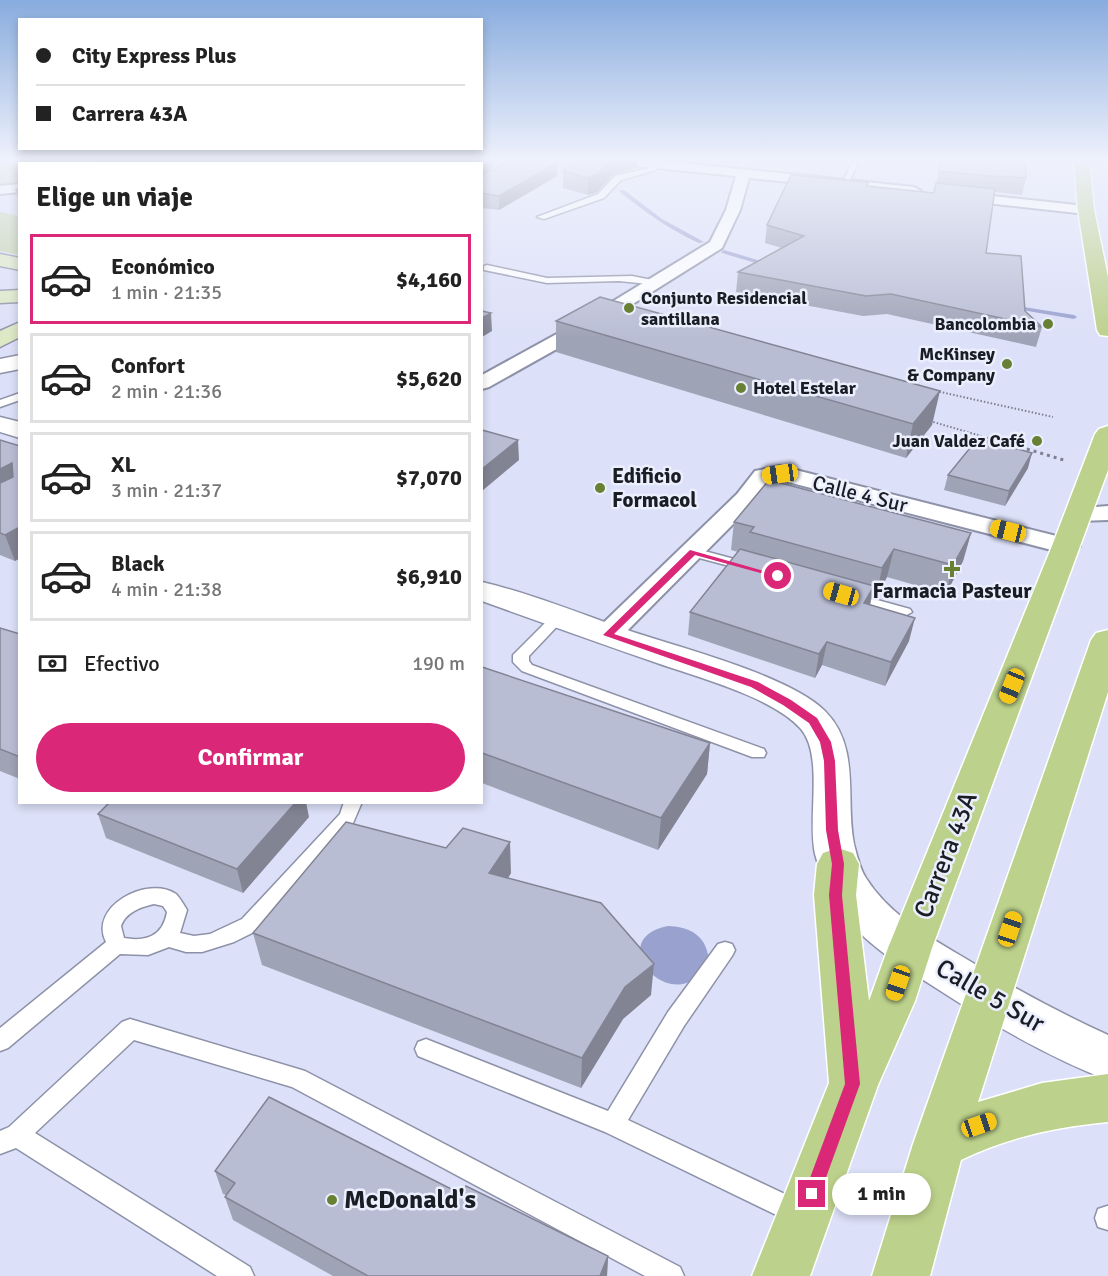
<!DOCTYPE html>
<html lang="es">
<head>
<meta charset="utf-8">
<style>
  :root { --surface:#fff; --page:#f6f6f6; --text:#222; --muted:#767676; --line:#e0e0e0; --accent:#db2777 }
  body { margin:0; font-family:Signika,sans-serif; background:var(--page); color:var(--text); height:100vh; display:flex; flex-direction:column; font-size:22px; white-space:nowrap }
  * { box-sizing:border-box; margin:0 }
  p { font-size:20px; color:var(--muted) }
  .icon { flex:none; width:33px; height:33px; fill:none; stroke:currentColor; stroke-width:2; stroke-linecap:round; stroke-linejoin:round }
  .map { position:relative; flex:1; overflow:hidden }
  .side { position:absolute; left:18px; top:162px; width:465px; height:642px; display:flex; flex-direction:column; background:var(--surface); border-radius:0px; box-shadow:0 3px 9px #0003 }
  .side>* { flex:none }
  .top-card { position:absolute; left:18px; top:18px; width:465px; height:132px; border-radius:0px; box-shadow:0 3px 9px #0003; display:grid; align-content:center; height:132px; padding:0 18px; background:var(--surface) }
  .end { position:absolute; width:27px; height:27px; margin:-14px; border:8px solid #db2777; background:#fff; box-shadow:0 0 0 3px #fff }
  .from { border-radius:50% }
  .bubble { position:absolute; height:42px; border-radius:21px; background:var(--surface); box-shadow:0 3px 9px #0003; font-size:20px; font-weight:700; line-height:42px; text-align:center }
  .car { position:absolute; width:18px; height:36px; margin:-18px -9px; border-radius:8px; box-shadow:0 0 4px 2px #0007; background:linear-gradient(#f5c518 24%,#345 0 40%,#f5c518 0 76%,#345 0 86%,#f5c518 0) }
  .top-card b { display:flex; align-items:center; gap:21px; height:57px; font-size:22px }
  .top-card b+b { border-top:2px solid var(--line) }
  .top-card i { width:15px; height:15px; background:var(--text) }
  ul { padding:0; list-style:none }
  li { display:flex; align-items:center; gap:18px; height:90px; margin:0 12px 9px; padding:0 6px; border:3px solid var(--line); border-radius:0px }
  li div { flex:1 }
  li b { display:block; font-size:22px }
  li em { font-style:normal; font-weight:700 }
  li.selected { border-color:var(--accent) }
  li>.icon { width:54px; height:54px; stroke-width:1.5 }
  h2 { padding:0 18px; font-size:27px; line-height:72px }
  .pay { display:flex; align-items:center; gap:15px; height:66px; padding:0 18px; font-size:22px }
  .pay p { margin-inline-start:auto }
  .action { display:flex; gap:12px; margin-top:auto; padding:12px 18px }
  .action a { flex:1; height:69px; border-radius:36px; background:var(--accent); color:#fff; font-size:24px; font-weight:700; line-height:69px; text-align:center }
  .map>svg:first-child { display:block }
  .green { fill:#c1d1a8 }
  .water { fill:#99a1ce }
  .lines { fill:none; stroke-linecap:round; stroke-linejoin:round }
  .stream { fill:#99a1ce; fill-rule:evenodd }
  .service-casing { stroke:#8e92a8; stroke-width:3 }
  .minor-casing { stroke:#8e92a8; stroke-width:4 }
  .tertiary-casing { stroke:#8e92a8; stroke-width:3 }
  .secondary-casing { stroke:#8e92a8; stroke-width:3 }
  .primary-casing { stroke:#fff; stroke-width:3 }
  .path-far1 { stroke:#7d8090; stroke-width:2; stroke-dasharray:1.5 2; stroke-linecap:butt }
  .path { stroke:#7d8090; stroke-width:3; stroke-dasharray:3 4; stroke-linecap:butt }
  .service { fill:#fff; fill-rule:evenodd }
  .minor { fill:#fff; fill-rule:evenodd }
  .tertiary { fill:#fff; fill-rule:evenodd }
  .secondary { fill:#dde8c5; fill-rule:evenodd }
  .primary { fill:#bcd18b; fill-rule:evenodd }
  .wall { fill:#9fa3b6 }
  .shaded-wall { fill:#828494 }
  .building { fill:#b9bdd4; stroke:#828494; stroke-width:1.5 }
  .route { fill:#db2777 }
  .poi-dot { fill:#678033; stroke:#ebeefd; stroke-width:2 }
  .labels { text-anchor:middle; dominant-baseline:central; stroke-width:5; stroke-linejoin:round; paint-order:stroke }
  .far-poi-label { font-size:18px; font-weight:bold; fill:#1b1d25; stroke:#ebeefd; text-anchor:end }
  .poi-label { font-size:21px; font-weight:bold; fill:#1b1d25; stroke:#ebeefd; text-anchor:start }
  .street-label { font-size:21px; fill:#1b1d25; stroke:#ebeefd }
  .near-street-label { font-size:26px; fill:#1b1d25; stroke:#ebeefd }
  .near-poi-label { font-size:26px; font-weight:bold; fill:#1b1d25; stroke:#ebeefd; text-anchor:start }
</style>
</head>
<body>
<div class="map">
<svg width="1108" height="1276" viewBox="0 0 1108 1276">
  <rect width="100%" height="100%" fill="#dce0f8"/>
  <g class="green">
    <polygon points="28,161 79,163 20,164 19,190 0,195 0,164 13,165"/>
    <polygon points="0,212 19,216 19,255 0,251"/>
  </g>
  <path class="water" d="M 668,926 C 692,927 708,937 709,963 C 705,967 702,974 697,977 C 662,1007 606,938 668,926 Z"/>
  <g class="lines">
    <g class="stream">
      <path d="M 620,190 L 624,190 L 662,219 L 704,242 L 699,243 C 670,230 645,212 620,192 Z"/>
      <polygon points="724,250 771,264 772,265 769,267 722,253 721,252"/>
      <polygon points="1012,305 1074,315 1077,317 1074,319 1010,308 1009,307"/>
    </g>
    <defs>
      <g id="service">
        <polygon points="853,161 859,161 847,186 841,186"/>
        <polygon points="660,162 663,164 653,171 621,180 604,198 544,219 537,217 598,194 615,176 649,168"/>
        <polygon points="487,265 547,278 632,276 662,282 658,285 619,281 547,283 484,270 484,266"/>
        <polygon points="20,393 20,400 0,407 0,400"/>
        <polygon points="693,548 753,564 755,567 748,571 688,555 686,552"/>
        <polygon points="852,593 910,609 912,612 905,616 847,600 845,597 847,594"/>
        <polygon points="558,614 565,618 529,656 529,661 532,665 764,749 766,753 764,757 752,757 522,671 513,662 513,655 553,615"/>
        <path d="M 344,802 L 362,802 L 353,823 L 256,931 L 234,942 L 202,952 L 186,952 L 169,947 L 148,955 L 120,954 L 8,1048 L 0,1051 L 0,1028 L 106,942 C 88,907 147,875 176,894 C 180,898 184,905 187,910 L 180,933 L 194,936 L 210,934 L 242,919 L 340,814 ZM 154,904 L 163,906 L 167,912 C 163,936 146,942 124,938 L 121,926 C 126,912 141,907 154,904 Z"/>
        <polygon points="725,942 732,944 735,950 732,956 684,1026 628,1120 808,1205 811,1214 808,1223 799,1226 605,1132 418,1056 415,1049 418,1042 426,1039 608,1111 668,1012 718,944"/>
        <polygon points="130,1019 305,1071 680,1267 684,1276 645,1276 292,1087 134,1040 35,1133 250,1267 254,1276 217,1276 16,1148 0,1154 0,1131 9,1127 122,1022"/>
        <polygon points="1107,1206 1108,1206 1108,1230 1098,1227 1095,1218 1098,1209"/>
      </g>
      <g id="minor">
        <polygon points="621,161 662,161 914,187 921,191 914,195 749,178 740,210 722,248 596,327 489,387 482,389 482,375 584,319 710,242 726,210 736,176 627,165"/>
        <polygon points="20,184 20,192 0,194 0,186"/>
        <polygon points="954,192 1086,206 1093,210 1086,214 949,199 947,196 949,193"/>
        <polygon points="780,466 1076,541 1080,546 1076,551 1067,554 780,480 771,482 753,504 617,641 607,644 597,641 593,635 597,629 737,494 755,471"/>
        <polygon points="1108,506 1108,520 1079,521 1070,519 1067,514 1070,509"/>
      </g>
      <g id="tertiary">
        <polygon points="20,355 20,369 0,373 0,359"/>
        <polygon points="0,417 20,422 20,438 0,432"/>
        <path d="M 482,582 C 533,594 583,615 633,632 C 682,648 790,676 825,711 C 861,747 845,799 854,844 C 857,856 860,869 866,878 C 890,916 931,938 968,960 C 1013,988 1060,1013 1108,1035 L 1108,1080 C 1048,1057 990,1023 936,988 C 908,970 879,953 856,929 C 837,908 822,881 815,854 C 807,819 824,756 801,729 C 773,697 697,677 657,663 C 599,643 540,622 482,601 Z"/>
      </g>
      <g id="secondary">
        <polygon points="0,254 20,258 20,270 0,266"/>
        <polygon points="20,290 20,302 0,303 0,291"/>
        <polygon points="20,322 20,337 0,347 0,331"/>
      </g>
      <g id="primary">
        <polygon points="1074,161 1089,161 1094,210 1108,277 1108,336 1100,335 1097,330 1078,210"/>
        <polygon points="1108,426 1108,470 932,948 915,1001 878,1085 810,1276 752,1276 829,1083 814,895 817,864 823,853 838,848 853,853 859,864 856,895 869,1001 888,948 1052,546 1095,434 1099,429"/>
        <path d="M 1108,630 L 1108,692 L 978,1102 L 1042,1083 L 1108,1074 L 1108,1122 C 1056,1127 1008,1137 961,1160 L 930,1276 L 872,1276 L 913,1144 L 1091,640 L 1096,633 Z"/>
      </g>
    </defs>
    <use href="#service" class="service-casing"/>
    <use href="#minor" class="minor-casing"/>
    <use href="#tertiary" class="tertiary-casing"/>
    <use href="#secondary" class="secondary-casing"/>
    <use href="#primary" class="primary-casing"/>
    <g class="path-far1">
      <polyline points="936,391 1053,417"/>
      <polyline points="930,421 1005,443"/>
    </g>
    <polyline class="path" points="1000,441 1067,461"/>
    <use href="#service" class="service"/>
    <use href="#minor" class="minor"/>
    <use href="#tertiary" class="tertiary"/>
    <use href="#secondary" class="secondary"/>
    <use href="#primary" class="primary"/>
  </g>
  <g class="wall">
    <polygon points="681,161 698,161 697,162"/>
    <polygon points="713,161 741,161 739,163"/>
    <polygon points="941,161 1026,178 1022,195 995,192 986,253 1025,311 1042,327 1036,347 887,314 863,316 736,292 738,272 782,248 765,243 767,225 867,186 934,193"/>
    <polygon points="637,168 614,174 597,192 588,195 563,188 563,171"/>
    <polygon points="482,175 557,176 499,210 482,208"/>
    <polygon points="20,187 20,203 15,189"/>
    <polygon points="556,321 932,425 906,458 556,352"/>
    <polygon points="0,440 20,446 20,558 15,561 0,555"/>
    <polygon points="1028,468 1005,506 944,490 948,475"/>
    <polygon points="734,522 971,533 963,561 946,594 887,577 876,597 872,596 870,605 909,641 885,686 822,665 815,678 688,635 690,612 738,552 731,550"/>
    <polygon points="0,628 20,634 20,779 0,771"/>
    <polygon points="482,667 710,743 707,774 658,850 482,783"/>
    <polygon points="98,814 309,817 243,893 106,838"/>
    <polygon points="511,873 508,878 651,995 623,1019 581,1088 262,965 253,933"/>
    <polygon points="215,1171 461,1194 608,1256 607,1276 333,1276 233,1220 225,1197 226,1195 223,1194"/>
  </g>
  <g class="shaded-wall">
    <polygon points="482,161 494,161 494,167 482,175 482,164 479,164 479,163"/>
    <polygon points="611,161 638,161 637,168 614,174 597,192 588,195 588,178"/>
    <polygon points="558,162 557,176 499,210 499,196"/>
    <polygon points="491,313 492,331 482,337 482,318"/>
    <polygon points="940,391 932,425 906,458 913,424"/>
    <polygon points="518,440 519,460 482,491 482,469"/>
    <polygon points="1032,453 1028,468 1005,506 1009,491"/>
    <polygon points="12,463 20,484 0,497 0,469"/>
    <polygon points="20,527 20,558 15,561 5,535"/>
    <polygon points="971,533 963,561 946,594 953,565"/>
    <polygon points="894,549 887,577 876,597 882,568"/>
    <polygon points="874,586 869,609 864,603"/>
    <polygon points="915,618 909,641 885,686 891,662"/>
    <polygon points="827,642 822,665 815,678 819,654"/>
    <polygon points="710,743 707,774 658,850 661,818"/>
    <polygon points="296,802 306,802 309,817 243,893 237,869"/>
    <polygon points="510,842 511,873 491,904 489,873"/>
    <polygon points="654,964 651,995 623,1019 581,1088 582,1058 625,987"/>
    <polygon points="608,1256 607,1276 600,1276"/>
  </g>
  <g class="building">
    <polygon points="96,161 482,161 479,163 479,164 88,164"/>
    <polygon points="510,161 545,161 558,162 499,196 482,193 482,175"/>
    <polygon points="576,161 611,161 597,174 588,178 563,171"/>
    <polygon points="941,161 1025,161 1026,178 997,176 997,177 939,171"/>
    <polygon points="791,175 868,182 867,186 934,193 936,183 995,189 986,253 1021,256 1025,311 1042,327 891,294 866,296 738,272 804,236 767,225"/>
    <polygon points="600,297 940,391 913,424 556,321"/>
    <polygon points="482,311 491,313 482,318"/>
    <polygon points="482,430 518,440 482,469"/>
    <polygon points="978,438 1032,453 1009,491 948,475"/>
    <polygon points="0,440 20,446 20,527 5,535 0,533 0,483 13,477 12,463 0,469"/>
    <polygon points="769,480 971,533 953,565 894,549 882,568 750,532 754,527 734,522"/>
    <polygon points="740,549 874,586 864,603 915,618 891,662 827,642 819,654 690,612"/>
    <polygon points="0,628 20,634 20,757 0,749"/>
    <polygon points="482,667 710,743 661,818 482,753"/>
    <polygon points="110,802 296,802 237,869 98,814"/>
    <polygon points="346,822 446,848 463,828 510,842 489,873 601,903 654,964 625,987 582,1058 253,933"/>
    <polygon points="269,1097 461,1194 466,1186 608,1256 600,1276 368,1276 225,1197 235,1183 215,1171"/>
  </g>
  <linearGradient id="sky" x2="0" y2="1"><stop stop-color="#88acde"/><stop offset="0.47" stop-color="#eff1fc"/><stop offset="1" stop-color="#eff1fc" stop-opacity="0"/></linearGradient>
  <rect width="1108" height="339" fill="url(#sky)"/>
  <polygon class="route" points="690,550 782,576 778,578 695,555 614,634 758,682 791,700 817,718 831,742 835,761 838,830 844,864 842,895 860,1084 820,1194 817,1200 812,1202 806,1200 804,1194 845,1084 829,895 832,864 826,830 824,761 820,742 809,723 783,705 751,687 603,635"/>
  <g class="poi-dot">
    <circle cx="629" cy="308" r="6"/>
    <circle cx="1048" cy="324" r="6"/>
    <circle cx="1007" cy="364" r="6"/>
    <circle cx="741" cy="388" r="6"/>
    <circle cx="1037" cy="441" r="6"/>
    <circle cx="600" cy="488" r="6"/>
    <path d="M949 560h6v6h6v6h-6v6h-6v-6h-6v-6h6z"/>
    <circle cx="332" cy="1200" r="6"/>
  </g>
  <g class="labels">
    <g class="far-poi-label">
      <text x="641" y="298" text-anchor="start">Conjunto Residencial<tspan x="641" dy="21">santillana</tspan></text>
      <text x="1036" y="324">Bancolombia</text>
      <text x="995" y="354">McKinsey<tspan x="995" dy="21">&amp; Company</tspan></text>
      <text x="753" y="388" text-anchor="start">Hotel Estelar</text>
      <text x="1025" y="441">Juan Valdez Café</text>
    </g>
    <g class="poi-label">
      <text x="612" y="476">Edificio<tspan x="612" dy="24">Formacol</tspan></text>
      <text x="952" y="591" text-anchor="middle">Farmacia Pasteur</text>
    </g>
    <g class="street-label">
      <text transform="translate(860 494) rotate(14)">Calle 4 Sur</text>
    </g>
    <g class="near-street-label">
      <text transform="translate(946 855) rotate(-69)">Carrera 43A</text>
      <text transform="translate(990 996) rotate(30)">Calle 5 Sur</text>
    </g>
    <g class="near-poi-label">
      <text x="344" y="1200">McDonald's</text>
    </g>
  </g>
</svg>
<i class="end from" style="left:778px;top:576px"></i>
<i class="end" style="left:812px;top:1194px"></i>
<div class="bubble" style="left:832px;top:1173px;width:99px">1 min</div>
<i class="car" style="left:780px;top:474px;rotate:262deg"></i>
<i class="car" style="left:1008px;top:531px;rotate:284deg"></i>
<i class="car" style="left:841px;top:594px;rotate:286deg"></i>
<i class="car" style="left:1012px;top:686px;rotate:202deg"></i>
<i class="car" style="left:1010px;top:929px;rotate:18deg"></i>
<i class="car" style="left:898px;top:983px;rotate:199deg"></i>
<i class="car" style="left:979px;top:1125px;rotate:71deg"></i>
<div class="top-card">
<b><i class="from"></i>City Express Plus</b>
<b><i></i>Carrera 43A</b>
</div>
<section class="side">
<h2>Elige un viaje</h2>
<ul>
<li class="selected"><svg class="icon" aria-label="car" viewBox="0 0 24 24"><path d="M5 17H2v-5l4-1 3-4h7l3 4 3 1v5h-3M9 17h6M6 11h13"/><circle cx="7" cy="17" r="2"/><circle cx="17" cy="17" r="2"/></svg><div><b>Económico</b><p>1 min · 21:35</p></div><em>$4,160</em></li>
<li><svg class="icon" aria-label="car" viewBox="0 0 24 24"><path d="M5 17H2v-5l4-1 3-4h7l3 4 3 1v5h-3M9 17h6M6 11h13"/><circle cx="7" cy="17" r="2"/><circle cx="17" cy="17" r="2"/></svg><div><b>Confort</b><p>2 min · 21:36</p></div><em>$5,620</em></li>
<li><svg class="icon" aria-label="car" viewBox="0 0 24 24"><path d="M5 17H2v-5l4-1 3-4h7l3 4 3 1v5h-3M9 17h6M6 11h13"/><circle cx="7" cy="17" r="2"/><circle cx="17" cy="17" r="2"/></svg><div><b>XL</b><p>3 min · 21:37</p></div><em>$7,070</em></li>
<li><svg class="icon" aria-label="car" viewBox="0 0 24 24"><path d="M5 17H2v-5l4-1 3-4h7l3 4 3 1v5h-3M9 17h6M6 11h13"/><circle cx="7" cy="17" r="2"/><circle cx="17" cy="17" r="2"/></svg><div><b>Black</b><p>4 min · 21:38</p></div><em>$6,910</em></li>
</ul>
<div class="pay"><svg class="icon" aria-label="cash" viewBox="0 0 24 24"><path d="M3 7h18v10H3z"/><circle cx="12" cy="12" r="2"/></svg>Efectivo<p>190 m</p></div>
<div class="action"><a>Confirmar</a></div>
</section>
</div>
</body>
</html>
